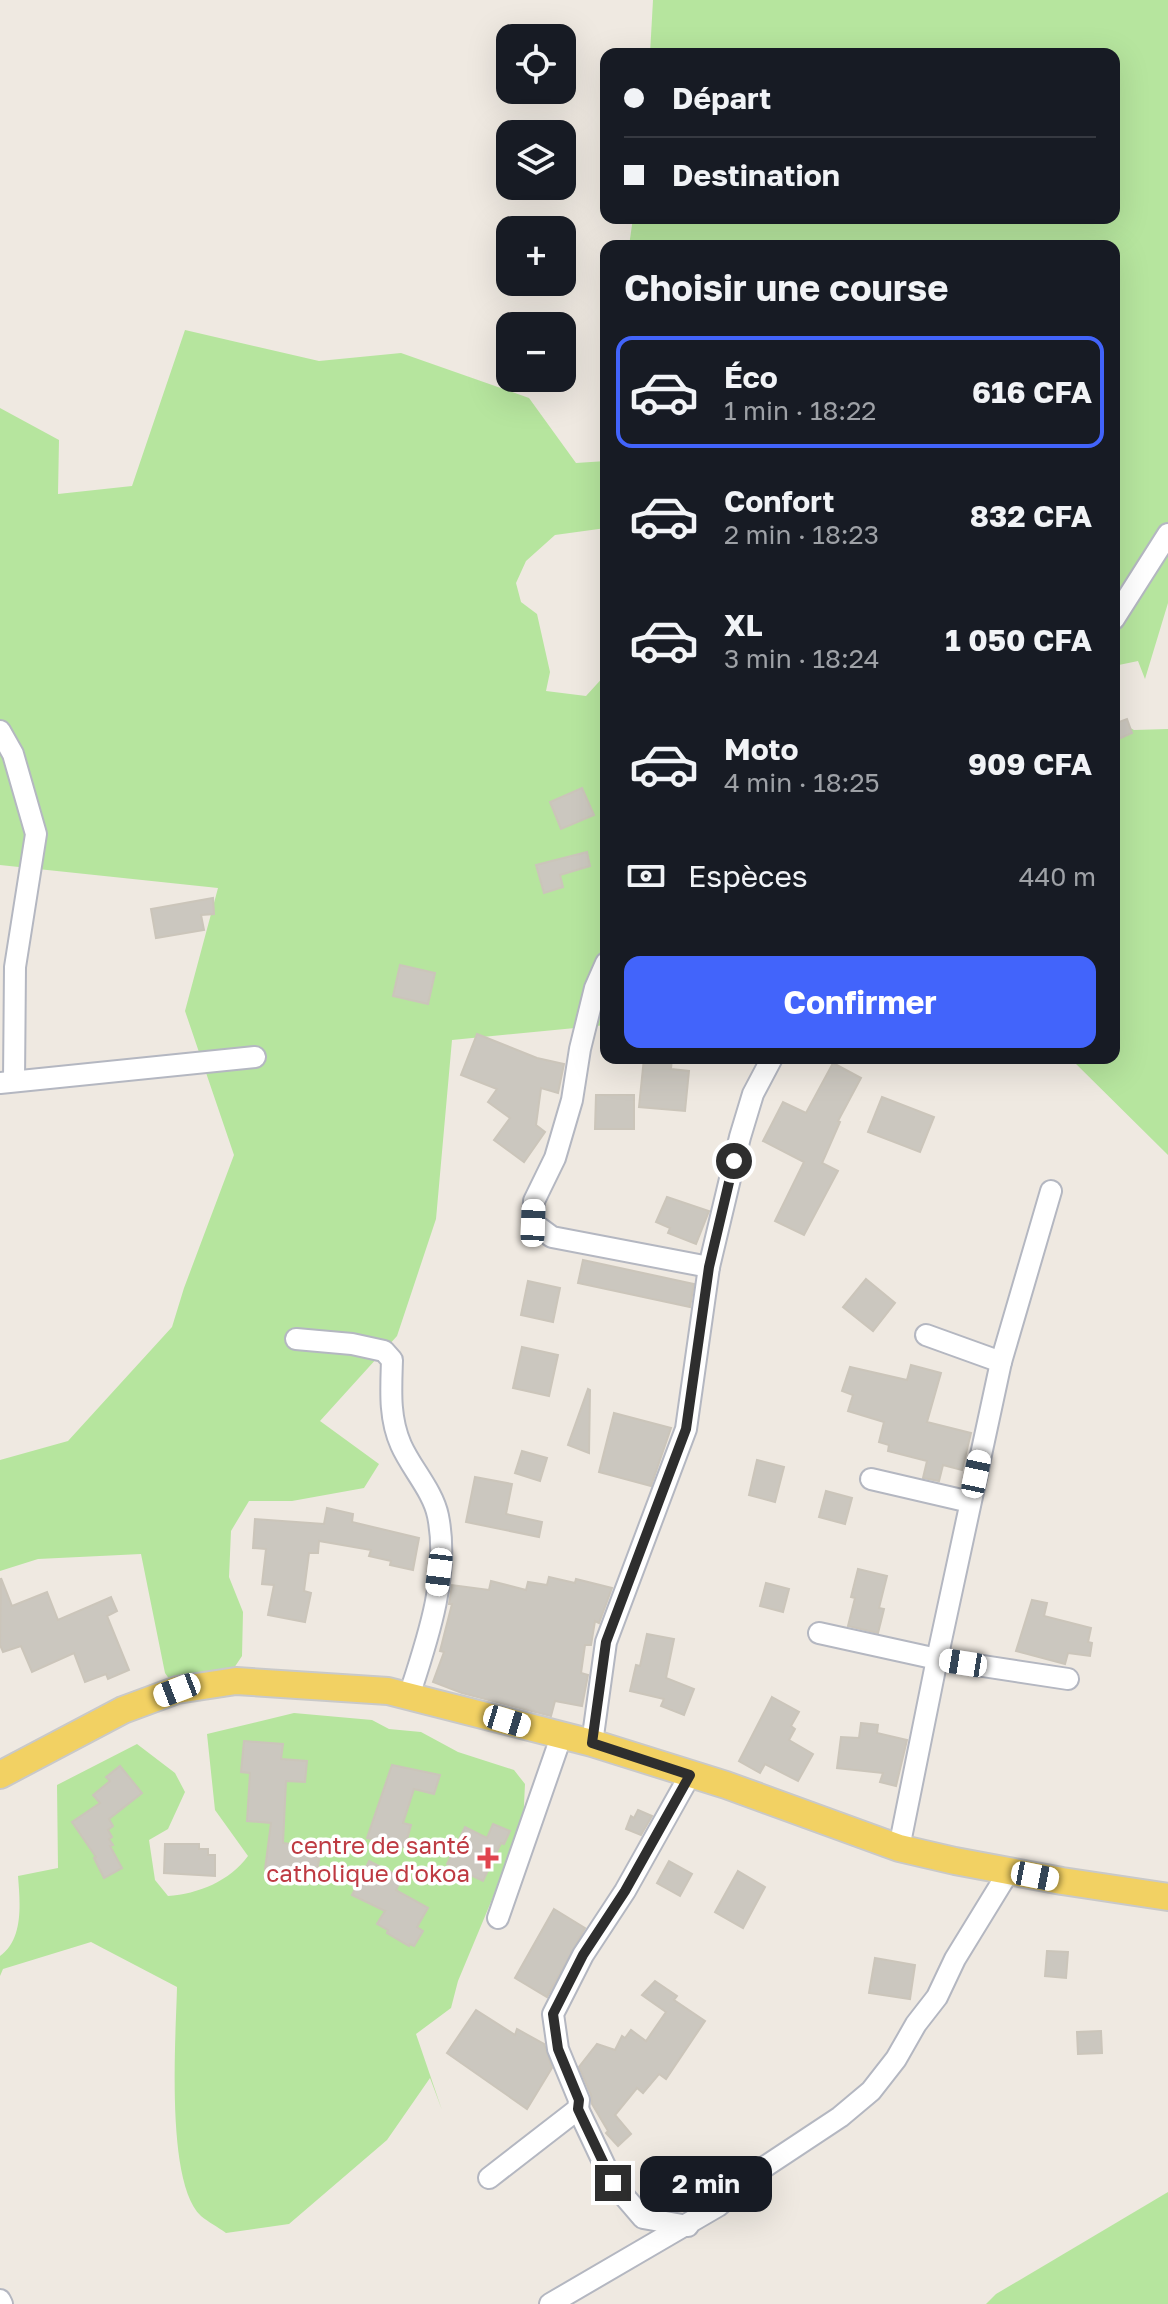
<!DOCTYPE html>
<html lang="fr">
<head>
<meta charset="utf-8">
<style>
  :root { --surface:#171b24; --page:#242831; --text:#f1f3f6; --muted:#9ea1a6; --line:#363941; --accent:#4264fb }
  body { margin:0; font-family:"Golos Text",sans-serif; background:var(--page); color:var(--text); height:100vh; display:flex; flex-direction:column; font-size:30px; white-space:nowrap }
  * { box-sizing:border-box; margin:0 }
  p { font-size:26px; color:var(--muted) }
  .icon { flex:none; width:44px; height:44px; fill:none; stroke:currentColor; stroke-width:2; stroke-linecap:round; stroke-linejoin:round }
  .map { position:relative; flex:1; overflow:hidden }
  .panel { position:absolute; left:600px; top:240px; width:520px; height:824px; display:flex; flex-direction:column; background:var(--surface); border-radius:16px; box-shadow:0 8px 32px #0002 }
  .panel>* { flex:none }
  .top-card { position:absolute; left:600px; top:48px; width:520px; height:176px; border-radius:16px; box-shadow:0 8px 32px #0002; display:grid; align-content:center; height:176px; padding:0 24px; background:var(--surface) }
  .controls { position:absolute; left:496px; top:24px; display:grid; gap:16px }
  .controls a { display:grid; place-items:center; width:80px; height:80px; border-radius:16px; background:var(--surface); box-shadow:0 8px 32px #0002; font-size:40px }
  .end { position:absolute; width:36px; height:36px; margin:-18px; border:10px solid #2e2e2e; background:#fff; box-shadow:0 0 0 4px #fff }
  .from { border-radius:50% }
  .bubble { position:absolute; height:56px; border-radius:16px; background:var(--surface); box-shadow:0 8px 32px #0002; font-size:26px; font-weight:700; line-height:56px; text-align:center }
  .car { position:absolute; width:24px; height:48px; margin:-24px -12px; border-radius:10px; box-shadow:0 0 6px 2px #0007; background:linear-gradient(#fff 24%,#345 0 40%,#fff 0 76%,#345 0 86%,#fff 0) }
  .top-card b { display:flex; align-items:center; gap:28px; height:76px; font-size:30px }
  .top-card b+b { border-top:2px solid var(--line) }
  .top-card i { width:20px; height:20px; background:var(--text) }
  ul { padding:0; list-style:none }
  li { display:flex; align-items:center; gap:24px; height:112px; margin:0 16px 12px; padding:0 8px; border:4px solid transparent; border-radius:16px }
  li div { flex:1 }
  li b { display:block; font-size:30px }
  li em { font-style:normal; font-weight:700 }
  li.active { border-color:var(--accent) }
  li>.icon { width:72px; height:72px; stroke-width:1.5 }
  h2 { padding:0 24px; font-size:36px; line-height:96px }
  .pay { display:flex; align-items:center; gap:20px; height:88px; padding:0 24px; font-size:30px }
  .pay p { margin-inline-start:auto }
  .primary-button { display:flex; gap:16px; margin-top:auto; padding:16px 24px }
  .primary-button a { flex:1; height:92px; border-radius:16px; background:var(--accent); color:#fff; font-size:32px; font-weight:700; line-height:92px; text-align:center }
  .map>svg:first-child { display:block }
  .green { fill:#b6e59e }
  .building { fill:#cbc7bf; stroke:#cbc5ba; stroke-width:2 }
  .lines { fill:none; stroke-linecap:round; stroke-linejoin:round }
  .minor-casing { stroke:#b4b7c1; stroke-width:24 }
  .major-casing { stroke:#c9c9c9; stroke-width:30 }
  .minor { stroke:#fff; stroke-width:20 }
  .major { stroke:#f2d163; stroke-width:26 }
  .route { stroke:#2e2e2e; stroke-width:10 }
  .health-dot { fill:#e0444e; stroke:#fff; stroke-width:3 }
  .labels { text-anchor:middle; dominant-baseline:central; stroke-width:7; stroke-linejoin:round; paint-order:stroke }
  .health-label { font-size:24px; fill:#be3a42; stroke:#fff; text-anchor:end }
</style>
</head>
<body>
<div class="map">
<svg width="1168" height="2304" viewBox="0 0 1168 2304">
  <rect width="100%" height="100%" fill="#efe9e1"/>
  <g class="green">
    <polygon points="653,0 1168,0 1168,603 1145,679 1138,661 1114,666 1114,246 629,246 633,218 1114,218 1114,54 650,54"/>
    <polygon points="185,330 319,361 401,353 529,398 576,463 606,461 606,528 555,535 526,561 516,583 521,602 537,614 550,672 546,691 586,696 606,674 606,975 592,996 606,997 606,1025 452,1040 436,1219 397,1336 320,1421 379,1464 364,1488 292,1501 249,1501 231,1531 229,1577 243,1612 242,1656 232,1671 172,1683 165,1673 141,1554 38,1559 0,1571 0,1460 68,1441 172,1327 184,1288 234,1155 185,1011 218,888 0,865 0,408 59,440 58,494 132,486"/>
    <polygon points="1114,719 1134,730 1168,729 1168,1155 1070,1058 1114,1058"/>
    <path d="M 294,1713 L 372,1720 L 389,1729 L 421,1732 L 458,1752 L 514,1770 L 525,1784 L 523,1825 L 458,1981 L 451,2008 L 416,2034 L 442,2110 L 430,2078 L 387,2140 L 289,2224 L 226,2233 C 218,2227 208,2222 201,2216 C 165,2182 176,2036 177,1987 L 91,1942 L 3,1969 L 0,1976 L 0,1956 C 24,1939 20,1902 18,1876 L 58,1868 L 57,1785 L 137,1744 L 175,1773 L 185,1792 L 168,1829 L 149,1840 L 155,1880 L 168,1896 C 198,1894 230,1881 248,1856 L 215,1810 L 207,1734 Z"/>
    <polygon points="1168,2192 1168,2304 986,2304 996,2294"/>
  </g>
  <g class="building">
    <polygon points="1127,719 1132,733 1114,741 1114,724"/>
    <polygon points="582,788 594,815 561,829 550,802"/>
    <polygon points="587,852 590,866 560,875 563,887 544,893 536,865"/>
    <polygon points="213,898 214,914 201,915 204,930 156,938 151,909"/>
    <polygon points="400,965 435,973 428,1004 393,996"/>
    <polygon points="477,1034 537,1058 564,1064 558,1093 541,1088 536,1125 545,1132 524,1162 494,1140 510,1118 488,1102 497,1089 461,1075"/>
    <polygon points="644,1058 672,1058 671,1069 689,1071 685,1111 639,1107"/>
    <polygon points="833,1063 861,1078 838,1121 840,1122 822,1163 838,1171 804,1235 775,1221 804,1162 763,1141 783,1102 806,1113"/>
    <polygon points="596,1095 634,1095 634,1129 595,1129"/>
    <polygon points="882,1097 934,1117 920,1152 868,1132"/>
    <polygon points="667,1197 709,1211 696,1244 668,1233 670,1228 656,1222"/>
    <polygon points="583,1260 694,1284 690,1307 578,1283"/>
    <polygon points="866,1279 895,1303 873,1331 843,1307"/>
    <polygon points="528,1281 560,1288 553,1322 521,1315"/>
    <polygon points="522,1347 558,1355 549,1396 513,1388"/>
    <polygon points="911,1365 941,1373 927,1422 971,1433 962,1470 943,1465 939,1481 923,1478 927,1461 888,1451 889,1445 879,1442 884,1422 848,1411 853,1395 842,1391 850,1367 907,1380"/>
    <polygon points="588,1389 590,1390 589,1453 568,1445"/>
    <polygon points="614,1413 671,1428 651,1486 599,1472"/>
    <polygon points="522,1451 547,1458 540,1481 515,1473"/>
    <polygon points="757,1460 784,1467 775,1502 749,1495"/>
    <polygon points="475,1477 512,1484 506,1514 542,1522 539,1537 466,1522"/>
    <polygon points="826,1491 852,1498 845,1524 819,1517"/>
    <polygon points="327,1508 353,1514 352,1522 419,1538 413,1570 390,1565 391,1561 369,1556 371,1550 319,1541 318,1553 309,1553 304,1591 311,1593 305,1622 268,1615 274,1585 262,1584 266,1549 253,1548 255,1519 324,1524"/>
    <polygon points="858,1569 887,1576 879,1608 884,1609 878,1633 848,1626 855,1598 851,1597"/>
    <polygon points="549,1577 575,1583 576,1579 612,1588 599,1623 595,1621 591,1645 585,1645 581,1673 588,1675 582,1706 555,1701 551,1716 462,1693 433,1682 444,1652 440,1651 452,1604 449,1604 452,1585 489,1590 491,1581 526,1590 528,1582 547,1585"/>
    <polygon points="1,1578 12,1606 47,1592 58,1620 111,1597 117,1611 107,1616 129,1670 108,1679 106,1674 85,1682 74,1653 32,1672 21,1646 3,1652 0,1645"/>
    <polygon points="766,1583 789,1589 783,1612 760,1606"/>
    <polygon points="1032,1600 1047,1603 1044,1616 1091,1628 1088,1642 1092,1643 1090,1656 1068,1653 1065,1664 1016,1651"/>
    <polygon points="647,1634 674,1639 666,1678 694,1689 684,1715 661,1706 664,1699 630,1691 636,1665 640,1666"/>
    <polygon points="772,1697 799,1712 791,1726 795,1729 789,1740 813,1754 798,1781 765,1764 760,1773 739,1761"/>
    <polygon points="861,1723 878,1725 877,1733 907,1740 896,1786 880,1782 883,1773 837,1768 841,1737 859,1738"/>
    <polygon points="244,1741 283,1744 281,1759 307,1761 305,1782 286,1781 283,1843 321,1848 317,1873 265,1869 271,1823 247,1821 250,1773 241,1772"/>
    <polygon points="392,1765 440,1775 434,1794 414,1789 403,1823 411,1825 405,1847 367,1838"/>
    <polygon points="120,1766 142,1793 109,1819 113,1826 108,1830 112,1837 109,1839 113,1845 110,1846 122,1868 104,1878 94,1858 96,1857 72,1822 100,1803 93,1795 110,1781 106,1777"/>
    <polygon points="638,1810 652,1816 641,1835 626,1829 631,1816 634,1818"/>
    <polygon points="493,1824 510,1831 504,1844 501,1843 483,1881 447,1864 465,1827 487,1838"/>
    <polygon points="165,1844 199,1844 199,1849 208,1849 208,1855 215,1855 215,1876 164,1873"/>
    <polygon points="369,1861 402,1878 396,1890 428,1908 417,1927 423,1931 414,1946 410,1944 409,1946 387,1933 388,1930 377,1924 385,1911 352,1895"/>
    <polygon points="669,1861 692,1874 680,1896 657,1883"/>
    <polygon points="738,1871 765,1887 743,1928 715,1912"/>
    <polygon points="554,1909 585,1928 547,1997 515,1978"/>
    <polygon points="1047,1951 1068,1952 1066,1978 1045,1976"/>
    <polygon points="875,1958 915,1965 910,1999 869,1993"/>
    <polygon points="655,1981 677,1996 674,2000 705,2021 666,2079 659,2074 643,2093 637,2088 615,2115 631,2134 618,2146 606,2133 608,2131 592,2104 591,2095 579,2067 597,2044 615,2050 622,2036 625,2038 631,2030 646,2041 666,2012 642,1995"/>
    <polygon points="476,2010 515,2035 517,2029 544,2044 552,2068 527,2109 447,2053"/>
    <polygon points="1101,2031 1102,2053 1078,2054 1077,2032"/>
  </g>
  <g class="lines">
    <defs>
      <g id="minor">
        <polyline points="1114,619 1168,534"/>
        <polyline points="0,731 13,754 36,834 15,967 14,1081"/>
        <polyline points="606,963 595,988 580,1049 572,1100 555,1158 534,1201 533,1223 552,1237 709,1267"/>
        <polyline points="0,1083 255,1057"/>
        <polyline points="926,1335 1001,1362"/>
        <path d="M 296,1339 L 352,1344 L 384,1351 L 392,1360 C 391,1390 389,1418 401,1445 C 411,1468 433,1491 438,1516 C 450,1575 427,1641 409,1696"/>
        <polyline points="871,1479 970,1502"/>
        <polyline points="819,1633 937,1659 1068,1679"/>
        <polyline points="592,1743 606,1642 686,1429 709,1267 740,1137 753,1094 772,1058"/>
        <polyline points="899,1848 937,1659 1001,1362 1051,1191"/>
        <polyline points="498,1918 561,1737"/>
        <polyline points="578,2109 613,2183 643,2218 688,2226"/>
        <polyline points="489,2178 578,2109 579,2100 558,2049 553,2014 583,1955 625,1891 690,1775"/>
        <polyline points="0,2300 2,2304"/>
        <polyline points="550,2304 718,2206 763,2168 840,2117 871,2091 896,2059 916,2024 937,1997 955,1959 1009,1871"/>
      </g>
      <polyline id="major" points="0,1775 123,1710 177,1690 236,1681 388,1691 592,1743 726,1785 899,1848 955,1861 1062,1881 1168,1897"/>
    </defs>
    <use href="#minor" class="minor-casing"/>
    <use href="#major" class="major-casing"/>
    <use href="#minor" class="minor"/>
    <use href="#major" class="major"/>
  </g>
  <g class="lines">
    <polyline class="route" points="613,2183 578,2109 579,2100 558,2049 553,2014 583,1955 625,1891 690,1775 592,1743 606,1642 686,1429 709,1267 734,1161"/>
  </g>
  <path class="health-dot" d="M484 1846h8v8h8v8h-8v8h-8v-8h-8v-8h8z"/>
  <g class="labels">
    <g class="health-label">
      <text x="470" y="1844">centre de santé<tspan x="470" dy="28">catholique d'okoa</tspan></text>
    </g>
  </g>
</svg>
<div class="controls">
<a><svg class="icon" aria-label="locate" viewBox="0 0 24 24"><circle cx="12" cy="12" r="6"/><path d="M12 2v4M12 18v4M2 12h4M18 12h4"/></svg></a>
<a><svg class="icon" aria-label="layers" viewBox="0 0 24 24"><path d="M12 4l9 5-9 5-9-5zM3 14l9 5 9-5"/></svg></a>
<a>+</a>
<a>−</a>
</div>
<i class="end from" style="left:734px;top:1161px"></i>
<i class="end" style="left:613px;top:2183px"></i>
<div class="bubble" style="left:640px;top:2156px;width:132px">2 min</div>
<i class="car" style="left:533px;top:1223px;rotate:2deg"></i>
<i class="car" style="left:976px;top:1474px;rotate:12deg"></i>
<i class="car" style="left:439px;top:1572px;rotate:187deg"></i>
<i class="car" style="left:963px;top:1663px;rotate:279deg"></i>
<i class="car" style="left:177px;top:1690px;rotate:249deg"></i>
<i class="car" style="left:507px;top:1721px;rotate:107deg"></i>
<i class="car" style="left:1035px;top:1876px;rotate:101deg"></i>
<div class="top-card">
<b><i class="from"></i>Départ</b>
<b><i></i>Destination</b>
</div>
<section class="panel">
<h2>Choisir une course</h2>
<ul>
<li class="active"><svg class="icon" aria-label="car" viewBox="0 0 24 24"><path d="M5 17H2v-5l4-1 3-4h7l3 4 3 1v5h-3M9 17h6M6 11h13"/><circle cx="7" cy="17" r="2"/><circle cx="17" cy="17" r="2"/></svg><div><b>Éco</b><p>1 min · 18:22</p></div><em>616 CFA</em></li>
<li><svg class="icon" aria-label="car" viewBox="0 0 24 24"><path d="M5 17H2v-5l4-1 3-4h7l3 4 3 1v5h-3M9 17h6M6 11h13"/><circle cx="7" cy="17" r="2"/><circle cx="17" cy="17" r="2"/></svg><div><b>Confort</b><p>2 min · 18:23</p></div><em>832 CFA</em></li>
<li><svg class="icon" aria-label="car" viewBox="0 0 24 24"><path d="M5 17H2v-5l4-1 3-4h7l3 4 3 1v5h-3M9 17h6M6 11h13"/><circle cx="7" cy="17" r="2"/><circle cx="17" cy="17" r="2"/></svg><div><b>XL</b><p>3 min · 18:24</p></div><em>1 050 CFA</em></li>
<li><svg class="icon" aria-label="car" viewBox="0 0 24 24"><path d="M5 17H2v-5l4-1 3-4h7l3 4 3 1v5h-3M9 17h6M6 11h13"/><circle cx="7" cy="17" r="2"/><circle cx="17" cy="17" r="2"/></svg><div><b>Moto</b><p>4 min · 18:25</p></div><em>909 CFA</em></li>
</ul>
<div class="pay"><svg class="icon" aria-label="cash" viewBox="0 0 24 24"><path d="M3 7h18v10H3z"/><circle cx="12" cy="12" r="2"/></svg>Espèces<p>440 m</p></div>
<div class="primary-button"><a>Confirmer</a></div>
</section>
</div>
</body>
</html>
